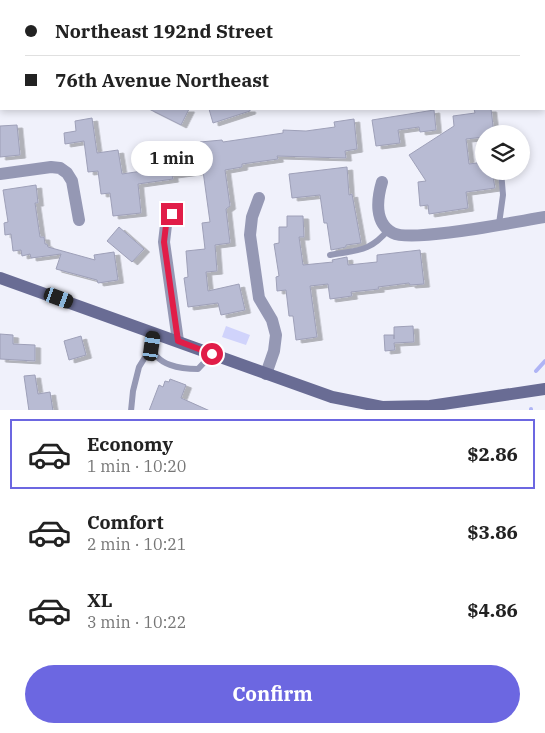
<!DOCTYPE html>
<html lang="en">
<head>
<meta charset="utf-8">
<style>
  :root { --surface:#fff; --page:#f2f2f2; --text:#222; --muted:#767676; --line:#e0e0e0; --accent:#6c67e1 }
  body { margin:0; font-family:"IBM Plex Serif",serif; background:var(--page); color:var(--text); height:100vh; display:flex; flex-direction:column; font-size:19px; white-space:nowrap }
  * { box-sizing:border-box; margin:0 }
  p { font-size:16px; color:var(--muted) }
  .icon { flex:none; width:28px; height:28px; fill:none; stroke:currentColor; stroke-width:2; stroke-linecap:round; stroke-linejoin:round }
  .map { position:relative; height:410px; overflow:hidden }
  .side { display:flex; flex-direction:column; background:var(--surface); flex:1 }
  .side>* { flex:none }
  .top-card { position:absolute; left:0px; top:0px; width:545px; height:110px; box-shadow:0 2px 8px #0003; display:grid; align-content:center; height:110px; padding:0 25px; background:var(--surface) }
  .fabs { position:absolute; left:475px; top:125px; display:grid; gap:10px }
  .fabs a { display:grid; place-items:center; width:55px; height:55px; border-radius:50%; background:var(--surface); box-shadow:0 2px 8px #0003; font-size:25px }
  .end { position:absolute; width:22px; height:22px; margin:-11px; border:6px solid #e11d48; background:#fff; box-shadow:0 0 0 2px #fff }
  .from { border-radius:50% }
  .bubble { position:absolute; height:35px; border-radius:18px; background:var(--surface); box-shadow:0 2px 8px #0003; font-size:16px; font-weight:700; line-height:35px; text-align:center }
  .car { position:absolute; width:15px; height:30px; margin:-15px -8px; border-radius:6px; box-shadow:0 0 4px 1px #0007; background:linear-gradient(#222 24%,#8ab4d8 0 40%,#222 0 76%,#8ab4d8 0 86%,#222 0) }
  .top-card b { display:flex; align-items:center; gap:18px; height:48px; font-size:19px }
  .top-card b+b { border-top:1px solid var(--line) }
  .top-card i { width:12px; height:12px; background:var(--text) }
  ul { padding:9px 0 0; list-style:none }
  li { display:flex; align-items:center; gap:15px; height:70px; margin:0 10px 8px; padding:0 15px; border:2px solid transparent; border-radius:0px }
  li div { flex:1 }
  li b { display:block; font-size:19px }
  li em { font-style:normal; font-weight:700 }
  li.active { border-color:var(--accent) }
  li>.icon { width:45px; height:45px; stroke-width:1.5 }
  .action { display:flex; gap:10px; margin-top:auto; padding:10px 25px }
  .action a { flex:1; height:58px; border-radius:30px; background:var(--accent); color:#fff; font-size:20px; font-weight:700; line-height:58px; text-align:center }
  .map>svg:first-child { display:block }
  .green { fill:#d0d3fb }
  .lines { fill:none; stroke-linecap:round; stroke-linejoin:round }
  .stream { stroke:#afb4f5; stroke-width:4 }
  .building { fill:#b8bbd3; stroke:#9ea0b8; filter:url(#shadow) }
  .lane { stroke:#9598b4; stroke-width:6 }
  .street { stroke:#9598b4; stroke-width:12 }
  .secondary { stroke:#696c94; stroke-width:12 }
  .route { stroke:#e11d48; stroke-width:6 }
</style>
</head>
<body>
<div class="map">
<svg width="545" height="411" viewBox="0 0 545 411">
  <defs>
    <filter id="shadow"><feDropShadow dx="5.5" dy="3" stdDeviation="0" flood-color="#0004"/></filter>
  </defs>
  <rect width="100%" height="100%" fill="#f0f1fb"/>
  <polygon class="green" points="226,326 250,335 246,345 222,337"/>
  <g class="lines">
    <g class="stream">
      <polyline points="536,371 545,361"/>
      <polyline points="531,411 531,409"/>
    </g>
  </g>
  <g class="building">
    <polygon points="149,109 189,109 181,125"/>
    <polygon points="209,109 250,109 250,111 213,123"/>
    <polygon points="474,109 491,109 494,134 484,134 484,137 466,139 469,164 484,162 484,171 492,171 495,188 466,192 468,208 429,214 428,205 420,206 418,182 426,181 409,155 454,126 453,116 475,113"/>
    <polygon points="434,110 436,130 420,132 419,127 398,130 400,143 376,146 372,120"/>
    <polygon points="92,118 97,153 118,150 122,174 149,170 147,158 174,154 173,149 200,145 200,142 222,140 223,142 250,138 283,133 283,130 306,131 335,127 334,122 354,119 357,149 345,151 346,158 277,156 278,159 242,164 242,167 225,170 230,206 226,209 230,243 215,245 217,271 206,272 208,291 239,284 245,310 221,315 218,303 188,307 184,278 188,277 186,251 205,249 202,223 210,222 203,171 172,175 173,179 138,184 141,213 113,216 110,193 101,194 98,171 88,172 84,141 65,144 64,133 76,131 75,121"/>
    <polygon points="17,125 20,155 0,157 0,126"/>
    <polygon points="347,167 349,195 352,194 361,243 346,245 346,247 331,250 327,223 324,223 320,195 292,198 289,174"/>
    <polygon points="36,185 38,203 35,203 40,237 44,237 45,244 47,244 48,247 95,260 94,255 114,252 118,280 98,283 97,280 56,269 61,254 31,258 30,254 22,256 21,250 13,251 11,234 5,235 4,223 8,222 3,190"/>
    <polygon points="287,216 303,216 304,237 299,237 303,265 333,262 332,260 347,257 348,265 377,262 377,255 420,250 424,284 410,285 409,283 378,287 379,289 351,292 352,296 330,299 328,284 310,286 317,337 296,340 293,316 289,316 286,290 277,291 276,277 279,276 274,244 279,243 279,227 287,227"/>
    <polygon points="119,227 144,249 132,262 107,241"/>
    <polygon points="413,326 414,342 394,343 395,350 385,351 384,335 394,335 394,339 394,327"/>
    <polygon points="0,334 13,335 13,344 35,345 35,361 0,359"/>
    <polygon points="81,336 86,355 69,360 64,341"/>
    <polygon points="35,375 38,394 50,392 53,411 29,411 24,376"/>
    <polygon points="170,379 186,385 181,398 210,411 149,411 159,385 163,387 165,381 169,382"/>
  </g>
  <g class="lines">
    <g class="lane">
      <polyline points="499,224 503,195 501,171"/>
      <path d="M 330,255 C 358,250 370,252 389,229"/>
      <path d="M 154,333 C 153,337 152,342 152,345 C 154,366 183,369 198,369 L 212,354"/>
      <polyline points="131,411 133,391 139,367 152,346"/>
    </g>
    <g class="street">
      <polyline points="170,0 170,1"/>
      <polyline points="374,0 374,1"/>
      <polyline points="0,174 51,167 60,168 67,173 72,181 79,220"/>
      <path d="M 382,182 C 377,199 374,223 393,233 C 412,243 519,221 545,217"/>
      <polyline points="259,198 252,217 250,235 259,298 272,320 276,335 274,351 266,374"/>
      <polyline points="172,214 166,225 164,242 178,341"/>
    </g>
    <polyline class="secondary" points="0,278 332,397 382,407 430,406 545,389"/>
  </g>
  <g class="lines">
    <polyline class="route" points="172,214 166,225 164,242 178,341 212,354"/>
  </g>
</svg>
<div class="fabs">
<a><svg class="icon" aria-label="layers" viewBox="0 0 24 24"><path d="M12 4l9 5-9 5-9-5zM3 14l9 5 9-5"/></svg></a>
</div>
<i class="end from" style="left:212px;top:354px"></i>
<i class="end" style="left:172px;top:214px"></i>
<div class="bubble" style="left:131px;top:141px;width:82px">1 min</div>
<i class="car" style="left:59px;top:298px;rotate:110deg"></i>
<i class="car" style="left:152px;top:346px;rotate:8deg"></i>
<div class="top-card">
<b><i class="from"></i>Northeast 192nd Street</b>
<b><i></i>76th Avenue Northeast</b>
</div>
</div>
<section class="side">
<ul>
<li class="active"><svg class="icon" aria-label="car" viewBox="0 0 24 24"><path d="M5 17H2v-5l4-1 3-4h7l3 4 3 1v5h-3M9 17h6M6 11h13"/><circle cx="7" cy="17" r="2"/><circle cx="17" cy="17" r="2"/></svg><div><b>Economy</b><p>1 min · 10:20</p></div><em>$2.86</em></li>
<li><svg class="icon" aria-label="car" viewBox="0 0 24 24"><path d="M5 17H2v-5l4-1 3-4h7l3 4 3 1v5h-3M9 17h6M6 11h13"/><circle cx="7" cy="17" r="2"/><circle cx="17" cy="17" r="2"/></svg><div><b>Comfort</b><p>2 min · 10:21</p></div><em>$3.86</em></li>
<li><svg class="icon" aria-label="car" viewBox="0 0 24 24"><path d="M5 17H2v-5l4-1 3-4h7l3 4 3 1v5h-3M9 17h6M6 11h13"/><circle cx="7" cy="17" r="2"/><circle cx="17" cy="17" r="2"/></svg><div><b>XL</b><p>3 min · 10:22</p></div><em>$4.86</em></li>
</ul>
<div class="action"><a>Confirm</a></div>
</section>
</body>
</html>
